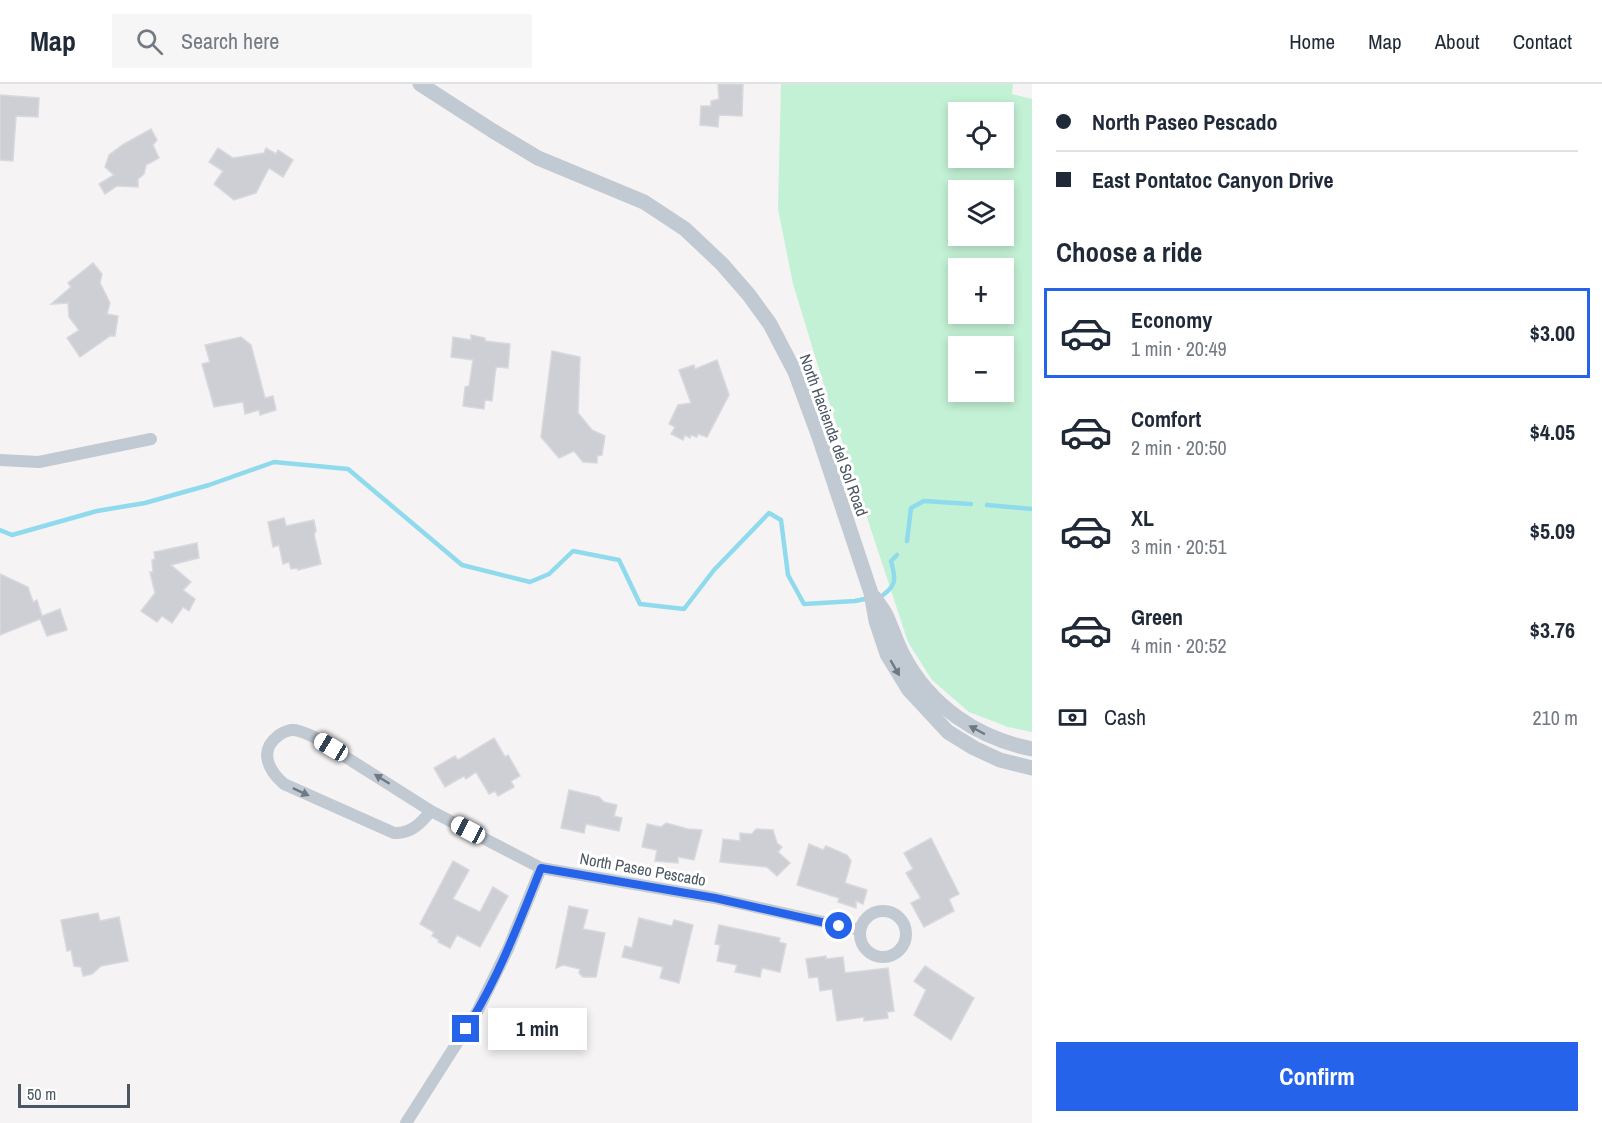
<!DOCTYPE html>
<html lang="en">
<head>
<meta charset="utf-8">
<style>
  :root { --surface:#fff; --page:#f6f6f7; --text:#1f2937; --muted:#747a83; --line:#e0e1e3; --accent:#2563eb }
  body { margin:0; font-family:"Archivo Narrow",sans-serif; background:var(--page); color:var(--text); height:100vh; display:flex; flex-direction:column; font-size:22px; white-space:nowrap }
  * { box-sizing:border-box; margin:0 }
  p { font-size:20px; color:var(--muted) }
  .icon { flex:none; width:33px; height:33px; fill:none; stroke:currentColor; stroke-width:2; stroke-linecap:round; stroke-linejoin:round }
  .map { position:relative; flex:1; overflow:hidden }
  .panel { display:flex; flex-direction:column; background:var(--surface); width:570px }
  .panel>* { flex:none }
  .hud { display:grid; align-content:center; height:132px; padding:0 24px; background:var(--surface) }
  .controls { position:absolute; left:948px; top:18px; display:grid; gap:12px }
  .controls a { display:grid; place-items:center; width:66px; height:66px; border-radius:0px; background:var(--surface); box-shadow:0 3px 9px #0003; font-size:30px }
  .scale { position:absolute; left:18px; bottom:15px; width:112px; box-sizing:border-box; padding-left:6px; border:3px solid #4a5661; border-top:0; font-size:16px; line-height:21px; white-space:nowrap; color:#4a5661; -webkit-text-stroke:4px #fff; paint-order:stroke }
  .end { position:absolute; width:27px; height:27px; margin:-14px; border:8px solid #2563eb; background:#fff; box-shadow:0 0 0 3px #fff }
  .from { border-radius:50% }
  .bubble { position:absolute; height:42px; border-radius:0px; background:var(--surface); box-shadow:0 3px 9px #0003; font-size:20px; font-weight:700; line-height:42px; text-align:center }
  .car { position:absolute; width:18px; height:36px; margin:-18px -9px; border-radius:8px; box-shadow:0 0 4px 2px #0007; background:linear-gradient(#fff 24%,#345 0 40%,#fff 0 76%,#345 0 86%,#fff 0) }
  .hud b { display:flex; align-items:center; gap:21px; height:57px; font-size:22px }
  .hud b+b { border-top:2px solid var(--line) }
  .hud i { width:15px; height:15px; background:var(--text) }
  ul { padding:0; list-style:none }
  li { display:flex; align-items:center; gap:18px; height:90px; margin:0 12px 9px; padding:0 12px; border:3px solid transparent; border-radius:0px }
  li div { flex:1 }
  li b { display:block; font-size:22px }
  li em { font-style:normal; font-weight:700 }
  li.current { border-color:var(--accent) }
  li>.icon { width:54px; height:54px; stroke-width:1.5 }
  h2 { padding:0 24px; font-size:27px; line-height:72px }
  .pay { display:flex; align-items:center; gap:15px; height:66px; padding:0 24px; font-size:22px }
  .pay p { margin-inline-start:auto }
  .button { display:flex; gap:12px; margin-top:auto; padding:12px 24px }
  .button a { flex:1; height:69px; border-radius:0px; background:var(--accent); color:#fff; font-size:24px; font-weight:700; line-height:69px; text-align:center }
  header { display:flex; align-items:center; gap:36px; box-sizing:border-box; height:84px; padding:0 30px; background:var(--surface); border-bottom:2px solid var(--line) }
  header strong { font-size:28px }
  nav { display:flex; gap:33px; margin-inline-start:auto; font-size:21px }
  .search { width:420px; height:54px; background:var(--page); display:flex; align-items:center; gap:15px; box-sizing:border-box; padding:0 21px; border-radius:0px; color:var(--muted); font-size:22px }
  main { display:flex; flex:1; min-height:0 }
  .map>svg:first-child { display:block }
  .green { fill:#c3f1d5; fill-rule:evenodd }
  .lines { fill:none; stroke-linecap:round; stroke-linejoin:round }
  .stream { stroke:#90daee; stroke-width:4.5 }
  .building { fill:#cdcfd5; stroke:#d7d9de; stroke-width:1.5 }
  .minor { stroke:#c1cad2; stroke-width:12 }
  .tertiary { stroke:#c1cad2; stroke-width:15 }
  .oneway { fill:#6e7983 }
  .route { stroke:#2563eb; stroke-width:8 }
  .labels { text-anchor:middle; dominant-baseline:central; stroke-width:6; stroke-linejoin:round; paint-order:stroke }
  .street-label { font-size:16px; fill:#4a5661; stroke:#fff }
</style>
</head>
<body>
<header>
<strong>Map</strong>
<div class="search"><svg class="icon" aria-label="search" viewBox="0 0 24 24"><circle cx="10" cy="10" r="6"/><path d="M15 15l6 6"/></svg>Search here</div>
<nav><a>Home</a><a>Map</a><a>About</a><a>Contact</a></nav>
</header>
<main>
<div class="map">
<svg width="1032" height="1039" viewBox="0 0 1032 1039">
  <rect width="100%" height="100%" fill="#f5f3f3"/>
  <path class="green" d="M 781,0 L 1013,0 L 1012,10 L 1032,15 L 1032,648 L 1008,643 L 969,628 L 932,596 L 908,558 L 830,321 L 793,200 L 778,125 ZM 958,28 L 1004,28 L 1004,74 L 958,74 ZM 958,106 L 1004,106 L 1004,152 L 958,152 ZM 958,184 L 1004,184 L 1004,230 L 958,230 ZM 958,262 L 1004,262 L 1004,308 L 958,308 Z"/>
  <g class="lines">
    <g class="stream">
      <polyline points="987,421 1032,425"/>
      <polyline points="0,446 12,451 97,427 145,419 209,401 274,378 348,385 462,481 530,498 549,490 573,467 619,476 640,520 684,525 714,486 769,429 781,436 788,491 804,520 855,517 865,515"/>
      <polyline points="907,457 911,424 924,417 971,420"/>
      <path d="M 883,511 C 898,500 895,493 891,477 L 897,471"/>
    </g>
  </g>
  <g class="building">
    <polygon points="718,0 743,0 742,32 719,31 718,43 700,41 701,22 711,22 711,17 719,15"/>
    <polygon points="0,11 39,14 38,33 16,32 13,77 0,76"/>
    <polygon points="151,45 157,56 153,61 159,74 146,81 144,90 138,95 138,103 117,102 105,110 99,100 114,91 105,83 109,71 124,60"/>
    <polygon points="218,64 233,74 264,69 266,64 276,70 278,66 293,76 283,93 269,84 256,109 234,116 214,100 223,87 209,78"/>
    <polygon points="93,179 102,190 100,199 110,219 107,230 118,232 115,252 110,252 80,273 67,254 79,246 69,233 68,219 51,220 71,203 68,199"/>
    <polygon points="471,251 485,254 485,257 510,260 508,284 496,283 492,317 485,316 484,325 463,322 465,303 469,302 473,276 451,273 453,253 471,256"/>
    <polygon points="241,253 251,261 265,314 273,312 276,326 260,331 259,326 245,330 243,318 214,323 202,280 210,278 205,261"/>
    <polygon points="552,267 580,273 578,329 592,346 605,352 602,371 597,372 597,379 583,378 574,367 559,374 541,353"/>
    <polygon points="717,276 729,311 707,353 698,350 697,353 691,351 690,354 685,351 683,356 671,350 675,343 669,340 678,321 691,319 679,286 694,281 695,285"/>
    <polygon points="284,434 286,442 314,436 316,447 314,450 321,480 298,486 298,484 291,485 289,478 283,480 279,461 273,463 268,438"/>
    <polygon points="197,459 199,474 171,481 191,498 183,506 195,515 189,527 183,523 172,539 162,532 157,538 141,527 155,509 150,488 153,488 152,476 155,475 154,468"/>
    <polygon points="0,490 28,503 33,518 37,516 42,532 60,525 67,546 47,552 40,535 0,551"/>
    <polygon points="494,654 505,673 508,671 520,692 511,697 514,703 498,712 495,707 489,710 476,688 466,695 464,692 445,703 434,684 455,672 458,676"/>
    <polygon points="569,706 599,713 604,718 617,721 614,732 622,734 619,747 586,740 584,749 561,744"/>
    <polygon points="666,739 688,745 702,746 694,776 678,773 678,779 655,777 657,766 642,763 647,740 661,743"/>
    <polygon points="756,745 773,746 777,759 782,763 778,768 790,779 777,792 767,783 720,778 723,755 740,757 740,749 752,750"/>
    <polygon points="931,754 959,810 949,815 954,827 924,843 911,819 921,814 906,789 913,785 904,769"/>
    <polygon points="809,760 823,766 826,762 847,771 851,777 845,799 867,806 863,820 856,817 856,824 838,818 839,814 797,801"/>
    <polygon points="453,777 469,786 453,815 480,828 493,803 508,812 480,863 457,851 450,864 438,858 439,856 432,852 434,848 420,840"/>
    <polygon points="569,822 588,826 583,845 605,849 596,893 583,893 579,889 580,885 563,881 556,884"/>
    <polygon points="98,829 100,837 119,833 128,877 101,882 92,890 83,892 81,883 74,882 71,866 67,867 61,836"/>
    <polygon points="639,834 672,842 674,836 693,841 679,899 660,894 663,883 622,873 625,862 632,864"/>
    <polygon points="719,841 780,854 779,858 786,860 780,888 762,884 760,893 735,888 737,881 717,877 720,861 715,860"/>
    <polygon points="826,872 826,875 843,873 845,889 888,884 894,927 887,928 888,934 864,937 864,933 837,937 832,905 820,907 818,893 809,894 806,875"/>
    <polygon points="925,882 974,914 951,956 914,931 926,906 914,897"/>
  </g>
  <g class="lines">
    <g class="minor">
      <polyline points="0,376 39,378 151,355"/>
      <path d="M 431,727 C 421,739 411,750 394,749 L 284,700 C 269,687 258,667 278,652 C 281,649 287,647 291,646 C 299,645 307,650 314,653 L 431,727 L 541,784 L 715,814 L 860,846"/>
      <circle cx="883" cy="850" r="23"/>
      <polyline points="406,1039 478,926 508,865 541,784"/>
    </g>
    <g class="tertiary">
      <polyline points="420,0 493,47 538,74 644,118 685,145 722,180 749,211 770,240 795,288 819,353 871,509 876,537 887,570 909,606 948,648 974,664 1000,676 1032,684"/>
      <path d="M 875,514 C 878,519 882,524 885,529 C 892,543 896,558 903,571 C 930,622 977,654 1032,665"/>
    </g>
  </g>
  <defs><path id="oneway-solid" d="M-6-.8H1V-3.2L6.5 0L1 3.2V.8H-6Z" transform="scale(1.5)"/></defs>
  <g class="oneway">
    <use href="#oneway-solid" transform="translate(895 584) rotate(60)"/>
    <use href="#oneway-solid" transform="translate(977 646) rotate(-152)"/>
    <use href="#oneway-solid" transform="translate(382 695) rotate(-148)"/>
    <use href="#oneway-solid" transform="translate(301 708) rotate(25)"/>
  </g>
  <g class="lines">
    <path class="route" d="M 466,945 C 498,895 519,839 541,784 L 715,814 L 839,842"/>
  </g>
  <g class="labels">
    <g class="street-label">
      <text transform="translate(834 351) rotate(70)">North Hacienda del Sol Road</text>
      <text transform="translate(643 785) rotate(10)">North Paseo Pescado</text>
    </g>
  </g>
</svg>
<div class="controls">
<a><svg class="icon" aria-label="locate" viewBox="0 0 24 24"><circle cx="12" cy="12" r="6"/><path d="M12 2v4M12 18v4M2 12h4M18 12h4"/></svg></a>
<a><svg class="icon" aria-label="layers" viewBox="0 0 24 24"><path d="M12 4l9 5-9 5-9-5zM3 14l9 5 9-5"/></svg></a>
<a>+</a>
<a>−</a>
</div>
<div class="scale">50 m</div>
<i class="end from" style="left:839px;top:842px"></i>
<i class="end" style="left:466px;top:945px"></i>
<div class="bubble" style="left:488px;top:924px;width:99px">1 min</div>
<i class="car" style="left:331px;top:663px;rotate:301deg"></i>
<i class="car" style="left:468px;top:746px;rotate:298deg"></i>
</div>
<section class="panel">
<div class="hud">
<b><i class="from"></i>North Paseo Pescado</b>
<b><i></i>East Pontatoc Canyon Drive</b>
</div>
<h2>Choose a ride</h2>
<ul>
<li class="current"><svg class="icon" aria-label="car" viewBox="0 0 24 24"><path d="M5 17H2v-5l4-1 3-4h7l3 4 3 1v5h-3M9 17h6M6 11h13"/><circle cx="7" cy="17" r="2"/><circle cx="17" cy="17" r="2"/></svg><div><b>Economy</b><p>1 min · 20:49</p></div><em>$3.00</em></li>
<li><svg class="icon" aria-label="car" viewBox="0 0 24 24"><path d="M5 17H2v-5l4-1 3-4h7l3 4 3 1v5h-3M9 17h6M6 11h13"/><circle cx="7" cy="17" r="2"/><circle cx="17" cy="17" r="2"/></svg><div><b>Comfort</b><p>2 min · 20:50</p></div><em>$4.05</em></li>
<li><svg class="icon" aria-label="car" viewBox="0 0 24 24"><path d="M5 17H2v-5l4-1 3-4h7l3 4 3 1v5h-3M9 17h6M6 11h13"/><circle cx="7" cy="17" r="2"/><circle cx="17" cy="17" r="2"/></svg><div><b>XL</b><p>3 min · 20:51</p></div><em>$5.09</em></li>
<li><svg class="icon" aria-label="car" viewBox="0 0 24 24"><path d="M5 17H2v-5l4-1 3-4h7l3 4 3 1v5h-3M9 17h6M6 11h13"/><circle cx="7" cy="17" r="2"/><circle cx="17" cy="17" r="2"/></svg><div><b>Green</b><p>4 min · 20:52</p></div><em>$3.76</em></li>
</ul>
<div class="pay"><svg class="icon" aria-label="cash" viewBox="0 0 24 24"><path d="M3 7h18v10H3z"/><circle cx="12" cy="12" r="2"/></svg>Cash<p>210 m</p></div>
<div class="button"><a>Confirm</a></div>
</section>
</main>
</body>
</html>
